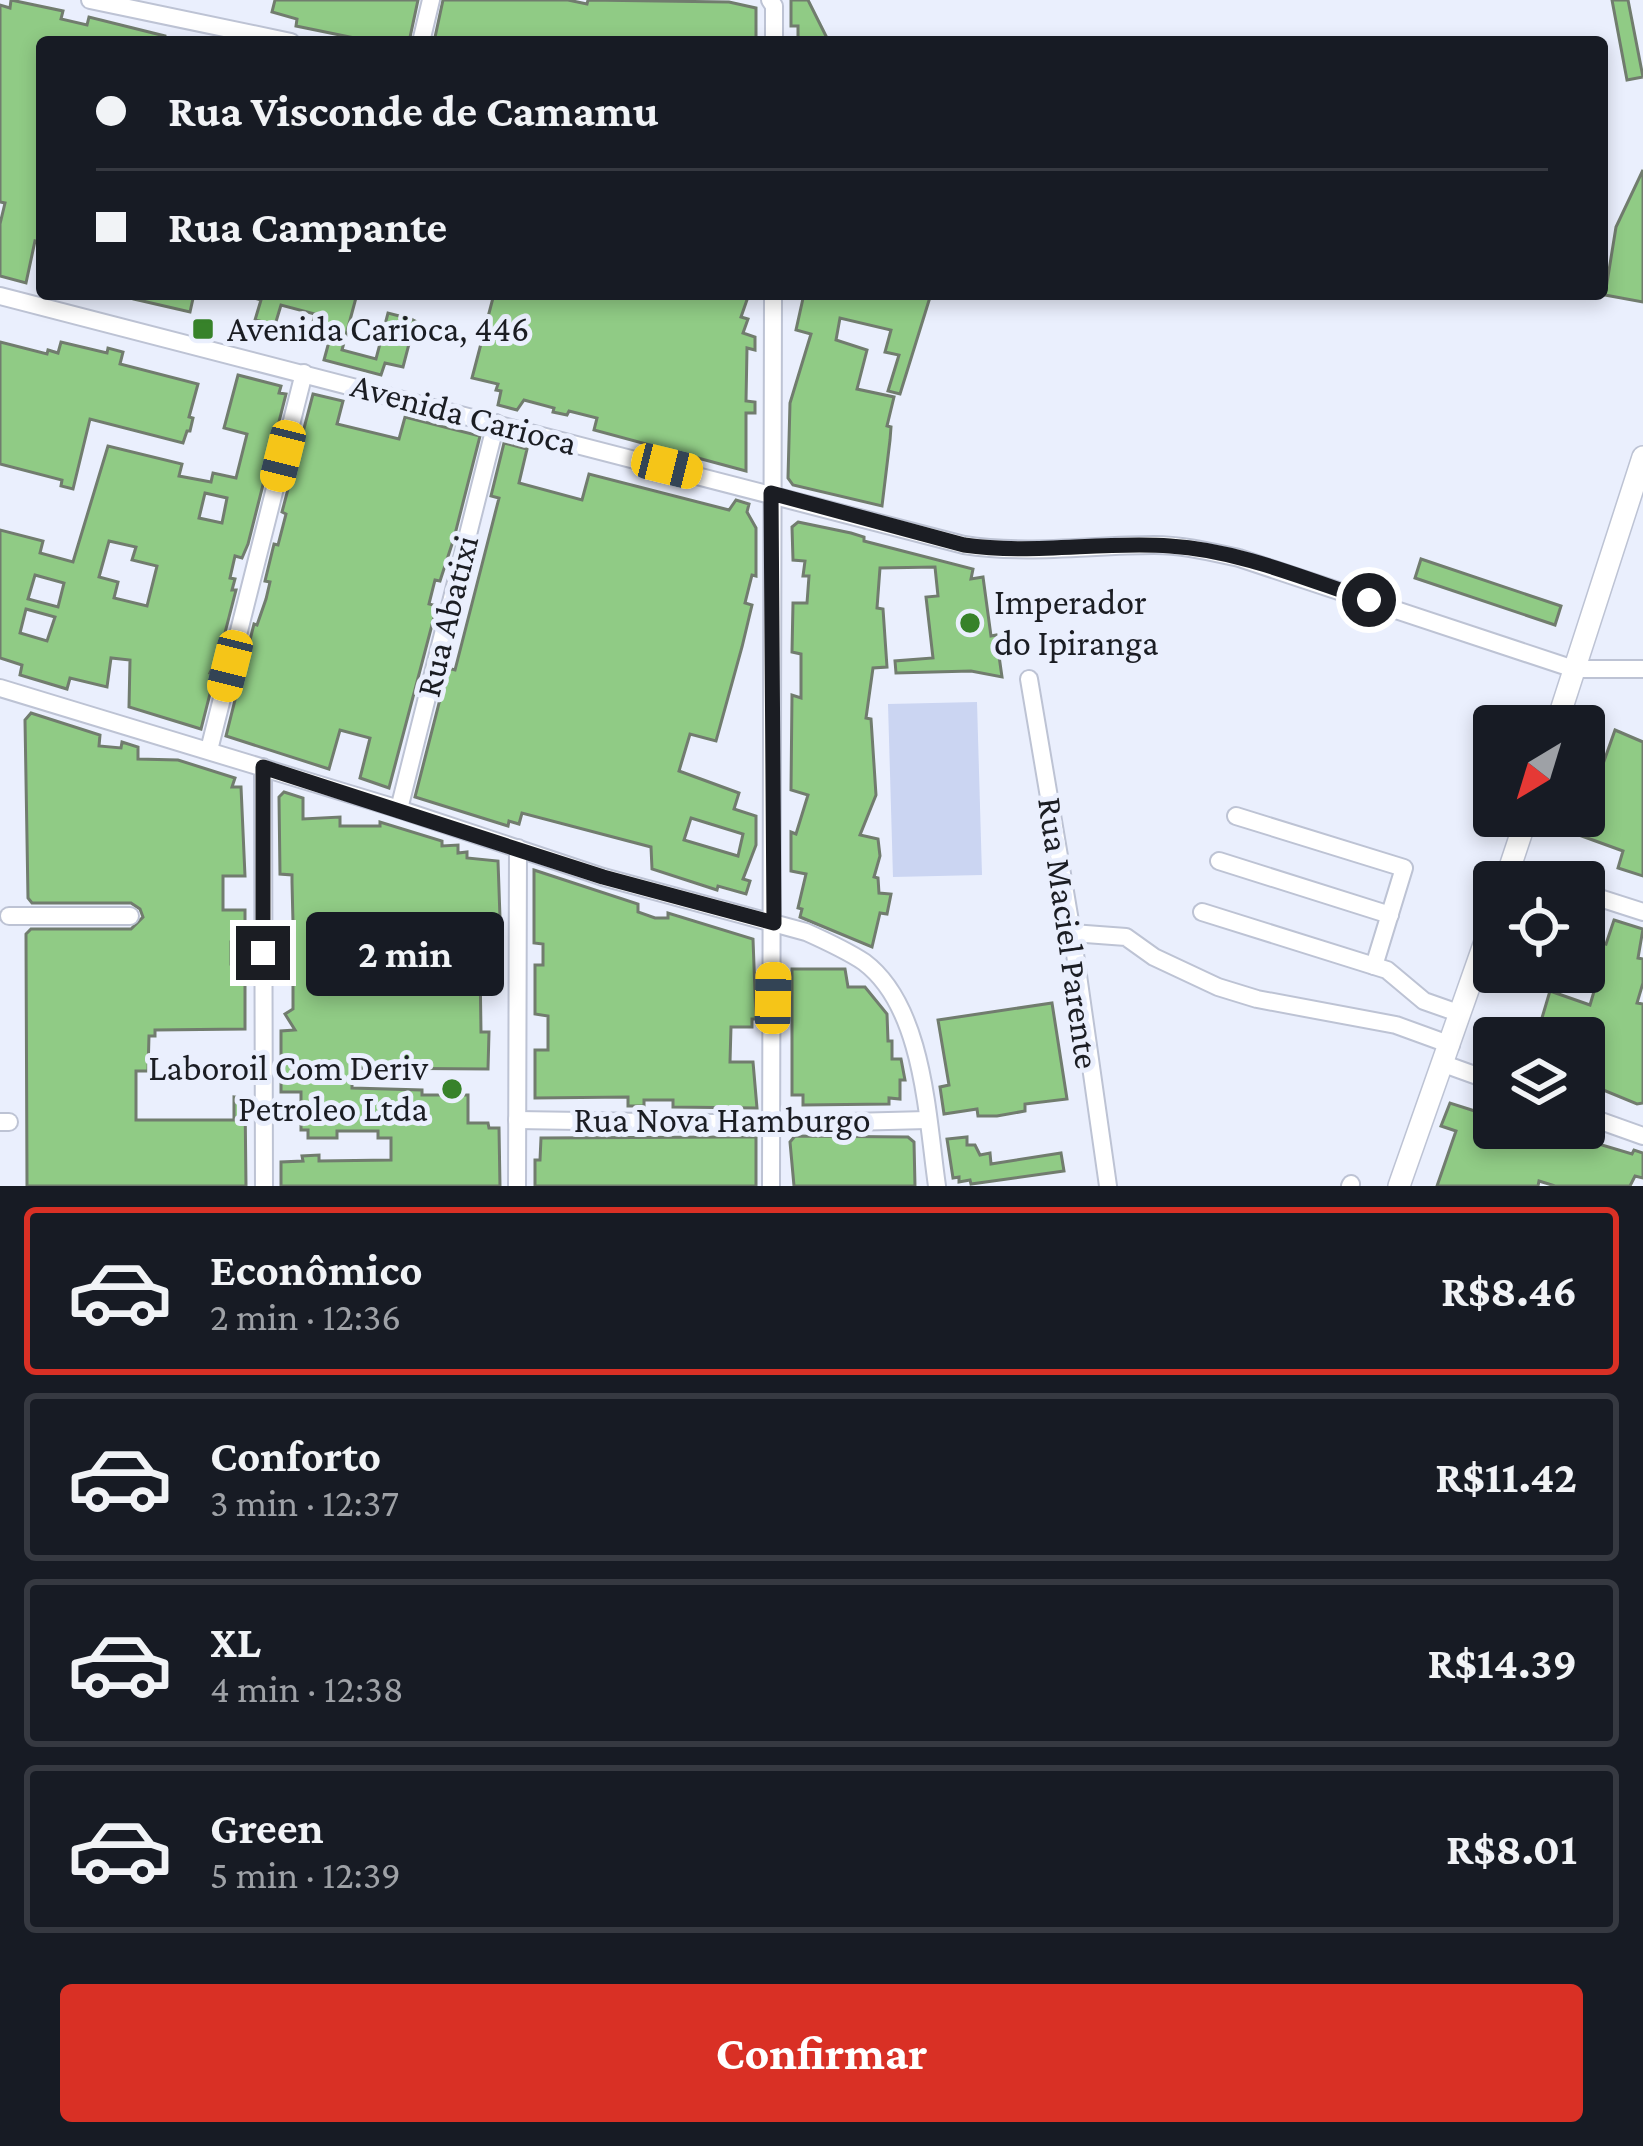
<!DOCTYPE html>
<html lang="pt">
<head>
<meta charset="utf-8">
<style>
  :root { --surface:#171b24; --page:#242831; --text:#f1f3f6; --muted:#9ea1a6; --line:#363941; --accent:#d93025 }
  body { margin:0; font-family:"Crimson Pro",serif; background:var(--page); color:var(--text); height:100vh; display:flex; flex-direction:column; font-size:45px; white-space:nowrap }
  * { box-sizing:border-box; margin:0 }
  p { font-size:39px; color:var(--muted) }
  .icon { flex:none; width:66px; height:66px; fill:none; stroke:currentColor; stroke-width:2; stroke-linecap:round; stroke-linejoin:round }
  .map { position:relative; height:1186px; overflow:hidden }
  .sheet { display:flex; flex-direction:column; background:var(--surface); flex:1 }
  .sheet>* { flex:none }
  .banner { position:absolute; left:36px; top:36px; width:1572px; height:264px; border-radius:12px; box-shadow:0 6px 18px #0003; display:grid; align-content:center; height:264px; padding:0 60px; background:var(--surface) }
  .needle { width:78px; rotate:218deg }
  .buttons { position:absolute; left:1473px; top:705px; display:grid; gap:24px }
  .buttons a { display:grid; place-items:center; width:132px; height:132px; border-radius:12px; background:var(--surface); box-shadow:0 6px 18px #0003; font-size:60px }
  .end { position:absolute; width:54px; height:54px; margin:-27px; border:15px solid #1b1d23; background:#fff; box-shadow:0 0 0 6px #fff }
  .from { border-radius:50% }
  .bubble { position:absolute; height:84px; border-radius:12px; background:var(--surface); box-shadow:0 6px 18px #0003; font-size:39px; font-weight:700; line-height:84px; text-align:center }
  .car { position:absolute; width:36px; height:72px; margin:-36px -18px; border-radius:15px; box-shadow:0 0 9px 3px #0007; background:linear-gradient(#f5c518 24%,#345 0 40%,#f5c518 0 76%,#345 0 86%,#f5c518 0) }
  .banner b { display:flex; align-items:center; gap:42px; height:114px; font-size:45px }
  .banner b+b { border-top:3px solid var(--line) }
  .banner i { width:30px; height:30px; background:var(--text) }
  ul { padding:21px 0 0; list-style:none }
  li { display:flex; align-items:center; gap:36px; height:168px; margin:0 24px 18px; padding:0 36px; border:6px solid var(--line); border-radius:12px }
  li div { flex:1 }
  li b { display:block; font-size:45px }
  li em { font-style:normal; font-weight:700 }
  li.active { border-color:var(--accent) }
  li>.icon { width:108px; height:108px; stroke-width:1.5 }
  .button { display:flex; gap:24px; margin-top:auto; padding:24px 60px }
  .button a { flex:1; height:138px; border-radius:12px; background:var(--accent); color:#fff; font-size:48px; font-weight:700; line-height:138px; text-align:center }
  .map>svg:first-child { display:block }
  .green { fill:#cbd5f2 }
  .building { fill:#90cb85; stroke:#717c6e; stroke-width:3; fill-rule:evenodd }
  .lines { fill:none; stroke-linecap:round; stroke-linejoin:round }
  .minor-casing { stroke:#bdc3d4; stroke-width:20 }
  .major-casing { stroke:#bdc3d4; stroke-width:24 }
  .minor { stroke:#fff; stroke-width:16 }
  .major { stroke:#fff; stroke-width:21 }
  .route { stroke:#1b1d23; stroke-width:15 }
  .poi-dot { fill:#37822a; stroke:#eaeffd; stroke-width:4.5 }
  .labels { text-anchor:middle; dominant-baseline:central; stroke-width:10; stroke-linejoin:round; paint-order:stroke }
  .poi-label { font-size:36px; fill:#1b1d23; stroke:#eaeffd; text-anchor:start }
  .street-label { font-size:36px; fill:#1b1d23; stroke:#eaeffd }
</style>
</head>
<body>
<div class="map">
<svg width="1643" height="1186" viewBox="0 0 1643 1186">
  <rect width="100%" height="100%" fill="#eaeffd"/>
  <polygon class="green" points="977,702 982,875 893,877 888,704"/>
  <g class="building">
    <polygon points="11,0 63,11 61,19 87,25 89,17 165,36 165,42 42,42 42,243 35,241 26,283 0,276 0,224 5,203 0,202 0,5 10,8"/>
    <polygon points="275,0 418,0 409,42 374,42 296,26 297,19 272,12"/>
    <polygon points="443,0 568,0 587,4 588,0 729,2 756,8 756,42 434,42"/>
    <polygon points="791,0 808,0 829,42 798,42 798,26 791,26"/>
    <polygon points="1612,0 1628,0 1643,77 1627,80"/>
    <polygon points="1643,170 1643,302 1605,295 1616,227"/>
    <polygon points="135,294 194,294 190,312 134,299"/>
    <polygon points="255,294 357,294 342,350 376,359 388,313 411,319 415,321 403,367 385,363 381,375 324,360 333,327 313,322 315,314 281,305 275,325 255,320 261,300 254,298"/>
    <polygon points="494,294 749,294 741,317 748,319 743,333 755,337 755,350 747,348 746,401 755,402 755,413 746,413 746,471 594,430 597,418 569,411 567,415 553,412 554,408 524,400 517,410 498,405 501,391 496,390 498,384 472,378"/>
    <polygon points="804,294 931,294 900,394 888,391 899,355 885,352 891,330 840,318 836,340 867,350 857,389 894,397 887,426 891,427 890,440 882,506 793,485 788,478 790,403 811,334 796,330"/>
    <polygon points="0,342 47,354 48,350 58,353 61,342 107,353 108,348 123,352 120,364 198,384 189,417 193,418 190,431 187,431 183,443 90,419 73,489 61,486 62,480 0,464"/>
    <path d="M 238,375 L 281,386 L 279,393 L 286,394 L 248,544 L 242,558 L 235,556 L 230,578 L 235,579 L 232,590 L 236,590 L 220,652 L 210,673 L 215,674 L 201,729 L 129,707 L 130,660 L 111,658 L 107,687 L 70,678 L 67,689 L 20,675 L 22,665 L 0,658 L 0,530 L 43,541 L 40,553 L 73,562 L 108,446 L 182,464 L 179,476 L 211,482 L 213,473 L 236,478 L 247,434 L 224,428 ZM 205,493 L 227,498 L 222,523 L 199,518 ZM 109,541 L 136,547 L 132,560 L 157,566 L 147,606 L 114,598 L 118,582 L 99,577 ZM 35,575 L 64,583 L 58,607 L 28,599 ZM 26,609 L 55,617 L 47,641 L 20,633 Z"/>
    <polygon points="313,394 343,401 337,424 399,439 405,417 480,436 454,538 440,581 435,580 429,604 437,606 389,788 360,778 370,738 340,730 329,769 226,736 254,624 257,625 266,599 270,582 265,581 274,544 278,545 286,514 282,512"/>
    <path d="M 504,443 L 527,449 L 519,483 L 582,500 L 589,474 L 729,510 L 736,500 L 749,504 L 747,512 L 756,528 L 756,576 L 752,575 L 745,603 L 752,605 L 742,647 L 716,741 L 690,734 L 679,771 L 739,793 L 734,809 L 756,816 L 756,845 L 743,879 L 750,881 L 746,894 L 718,886 L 717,890 L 652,869 L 651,847 L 522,813 L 519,824 L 509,821 L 508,826 L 415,797 L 448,668 L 455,670 L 499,498 L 491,496 ZM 691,818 L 743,834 L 738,856 L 684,840 Z"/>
    <polygon points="798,522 851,533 864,537 864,541 973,569 971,579 983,577 991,636 996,635 1002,677 971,671 896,673 895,661 933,658 926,597 938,596 935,567 880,568 877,608 883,609 887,667 873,668 866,718 871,719 876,795 860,835 878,839 880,856 874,877 878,878 879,893 891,894 887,914 880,913 872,947 800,917 802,909 798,908 806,874 791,871 791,832 796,834 808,795 791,790 792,695 801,698 801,654 792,652 793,603 807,603 809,576 803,576 805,561 793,560 792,527"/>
    <polygon points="1421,559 1561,606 1555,625 1415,578"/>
    <polygon points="31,713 100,735 99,746 121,748 122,742 138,747 138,759 178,760 235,778 232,787 241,787 245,876 223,876 223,910 245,910 245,941 231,942 231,964 245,964 245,1029 155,1030 155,1036 149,1036 148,1071 136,1071 136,1120 234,1120 234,1097 245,1098 246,1186 27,1186 26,934 31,929 131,929 143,917 140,909 131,903 32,903 28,898 25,720"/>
    <polygon points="1615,730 1643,742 1643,876 1618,868 1623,851 1579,835 1589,806 1584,804 1584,776 1597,781"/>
    <polygon points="284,792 303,798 303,819 340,817 340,826 380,826 380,822 442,841 442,846 458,845 458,853 467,852 467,858 498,861 501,946 496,946 496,963 480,963 481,1032 489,1032 488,1069 352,1068 352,1088 422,1090 422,1095 445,1095 453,1079 458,1095 468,1095 468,1123 488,1123 489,1128 499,1128 500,1186 281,1186 281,1162 303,1161 302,1156 319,1155 319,1161 391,1160 391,1138 378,1138 378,1131 337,1131 337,1138 308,1138 308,1130 301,1130 301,1092 281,1092 281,1031 295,1030 285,1014 293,1009 293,969 285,969 285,923 293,923 292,882 292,875 280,874 279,797"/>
    <polygon points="534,870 638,904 638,912 655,918 668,918 668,913 753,939 756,1019 752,1019 752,1027 731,1027 730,1062 753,1062 757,1108 673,1107 673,1100 644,1100 644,1106 628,1106 628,1097 535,1098 535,1050 548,1050 548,1016 535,1014 535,965 543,965 543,944 534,943"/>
    <polygon points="1614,920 1643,929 1638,958 1643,959 1643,983 1637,1003 1643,1004 1643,1103 1637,1104 1601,1089 1597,1100 1584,1096 1584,1038 1536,1038 1550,991 1590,1005 1598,978 1584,974 1584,936 1606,944"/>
    <polygon points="792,969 845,969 848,987 865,987 887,1014 888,1041 892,1041 892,1059 901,1059 905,1080 900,1080 900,1099 889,1098 889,1104 803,1105 803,1095 792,1095"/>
    <polygon points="1052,1003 1067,1099 1025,1104 1025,1111 997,1116 978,1116 977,1109 944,1114 940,1087 949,1085 938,1020"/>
    <polygon points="1482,1099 1494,1103 1494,1128 1545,1128 1632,1154 1634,1150 1643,1153 1643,1178 1635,1176 1630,1186 1555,1186 1539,1181 1538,1186 1437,1186 1456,1131 1441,1126 1450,1103 1478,1112"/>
    <polygon points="795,1136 908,1137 914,1142 915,1186 794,1186 790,1142"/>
    <polygon points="728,1137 756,1137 756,1186 535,1186 535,1160 540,1160 541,1138"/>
    <polygon points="967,1137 967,1145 975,1145 980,1155 990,1153 991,1164 1061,1153 1064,1171 971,1184 970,1180 959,1182 959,1177 953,1178 947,1139"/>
  </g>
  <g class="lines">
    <defs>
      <g id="minor">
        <polyline points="90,0 291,42"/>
        <polyline points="770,0 774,6 774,42"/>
        <polyline points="421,42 431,0"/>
        <path d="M 0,296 L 964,545 C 1027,555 1091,545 1154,545 C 1183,545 1211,552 1239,558 L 1574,669 L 1643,669"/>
        <polyline points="1029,679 1072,933 1108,1186"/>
        <path d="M 0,688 L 399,809 L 603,877 L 806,932 C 826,941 846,950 864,962 C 924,1007 927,1117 937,1186"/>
        <polyline points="209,750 304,373"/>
        <polyline points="263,767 264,1186"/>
        <polyline points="399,809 496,423"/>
        <polyline points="1236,816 1404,868 1374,966"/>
        <polyline points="1219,861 1390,915"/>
        <polyline points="1510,868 1551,882"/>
        <polyline points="1584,893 1643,912"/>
        <polyline points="1202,912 1387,970 1424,1001 1461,1014"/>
        <polyline points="9,916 130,916"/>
        <polyline points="1072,933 1126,937 1154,957 1218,987 1257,999 1396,1025 1451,1045"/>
        <polyline points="1444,1064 1494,1082"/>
        <polyline points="1584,1115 1643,1136"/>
        <polyline points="517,1120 772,1124 927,1120"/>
        <polyline points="0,1122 9,1122"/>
        <polyline points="517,1186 518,848"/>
        <polyline points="771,1186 773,294"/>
        <polyline points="1350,1186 1351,1184"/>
      </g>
      <g id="major">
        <polyline points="1556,726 1643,457"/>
        <polyline points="1505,882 1527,816"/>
        <polyline points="1399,1186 1494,916"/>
      </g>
    </defs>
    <use href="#minor" class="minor-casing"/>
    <use href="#major" class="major-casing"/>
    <use href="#minor" class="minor"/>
    <use href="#major" class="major"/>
  </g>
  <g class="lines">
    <path class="route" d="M 263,953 L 263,767 L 603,877 L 774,923 L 771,493 L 964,545 C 1033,555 1102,541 1170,546 C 1238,550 1306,579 1369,600"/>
  </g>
  <g class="poi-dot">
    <rect x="191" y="317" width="24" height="24" rx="6"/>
    <circle cx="970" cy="623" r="12"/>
    <circle cx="452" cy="1089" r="12"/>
  </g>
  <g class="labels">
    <g class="poi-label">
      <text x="227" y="329">Avenida Carioca, 446</text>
      <text x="994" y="602">Imperador<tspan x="994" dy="41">do Ipiranga</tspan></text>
      <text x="428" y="1068" text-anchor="end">Laboroil Com Deriv<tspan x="428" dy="41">Petroleo Ltda</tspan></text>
    </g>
    <g class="street-label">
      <text transform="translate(464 414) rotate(15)">Avenida Carioca</text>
      <text transform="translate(447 616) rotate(-76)">Rua Abatixi</text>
      <text transform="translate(1069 933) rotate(82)">Rua Maciel Parente</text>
      <text x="722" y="1120">Rua Nova Hamburgo</text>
    </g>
  </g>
</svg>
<div class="buttons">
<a><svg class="needle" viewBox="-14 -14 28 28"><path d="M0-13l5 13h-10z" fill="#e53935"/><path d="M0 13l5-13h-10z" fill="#9ea1a6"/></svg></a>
<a><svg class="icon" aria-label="locate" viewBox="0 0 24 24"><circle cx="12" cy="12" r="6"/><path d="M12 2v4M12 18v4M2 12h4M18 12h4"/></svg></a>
<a><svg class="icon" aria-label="layers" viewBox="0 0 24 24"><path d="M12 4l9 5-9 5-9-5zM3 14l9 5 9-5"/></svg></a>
</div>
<i class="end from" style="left:1369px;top:600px"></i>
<i class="end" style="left:263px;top:953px"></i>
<div class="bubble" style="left:306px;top:912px;width:198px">2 min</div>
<i class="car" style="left:283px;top:456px;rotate:194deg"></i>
<i class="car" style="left:667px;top:466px;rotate:104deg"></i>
<i class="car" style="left:230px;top:666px;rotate:194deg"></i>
<i class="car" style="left:773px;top:998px;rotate:1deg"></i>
<div class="banner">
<b><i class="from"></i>Rua Visconde de Camamu</b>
<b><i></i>Rua Campante</b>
</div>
</div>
<section class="sheet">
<ul>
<li class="active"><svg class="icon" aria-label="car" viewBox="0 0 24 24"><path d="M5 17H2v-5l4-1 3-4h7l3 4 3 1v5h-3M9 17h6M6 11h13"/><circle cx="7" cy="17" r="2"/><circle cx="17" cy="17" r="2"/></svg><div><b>Econômico</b><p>2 min · 12:36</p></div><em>R$8.46</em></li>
<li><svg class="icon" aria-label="car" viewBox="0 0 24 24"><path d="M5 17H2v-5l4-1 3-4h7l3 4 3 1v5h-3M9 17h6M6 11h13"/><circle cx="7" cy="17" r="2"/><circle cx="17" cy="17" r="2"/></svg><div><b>Conforto</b><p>3 min · 12:37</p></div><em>R$11.42</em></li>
<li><svg class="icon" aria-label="car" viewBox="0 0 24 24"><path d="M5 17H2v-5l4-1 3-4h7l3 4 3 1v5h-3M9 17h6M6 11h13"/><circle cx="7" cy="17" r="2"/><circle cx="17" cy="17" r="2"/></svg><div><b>XL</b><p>4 min · 12:38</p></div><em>R$14.39</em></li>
<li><svg class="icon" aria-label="car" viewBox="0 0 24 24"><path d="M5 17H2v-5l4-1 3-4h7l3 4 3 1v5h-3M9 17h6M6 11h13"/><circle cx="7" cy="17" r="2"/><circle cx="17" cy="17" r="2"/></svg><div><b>Green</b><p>5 min · 12:39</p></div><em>R$8.01</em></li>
</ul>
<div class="button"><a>Confirmar</a></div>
</section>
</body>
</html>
